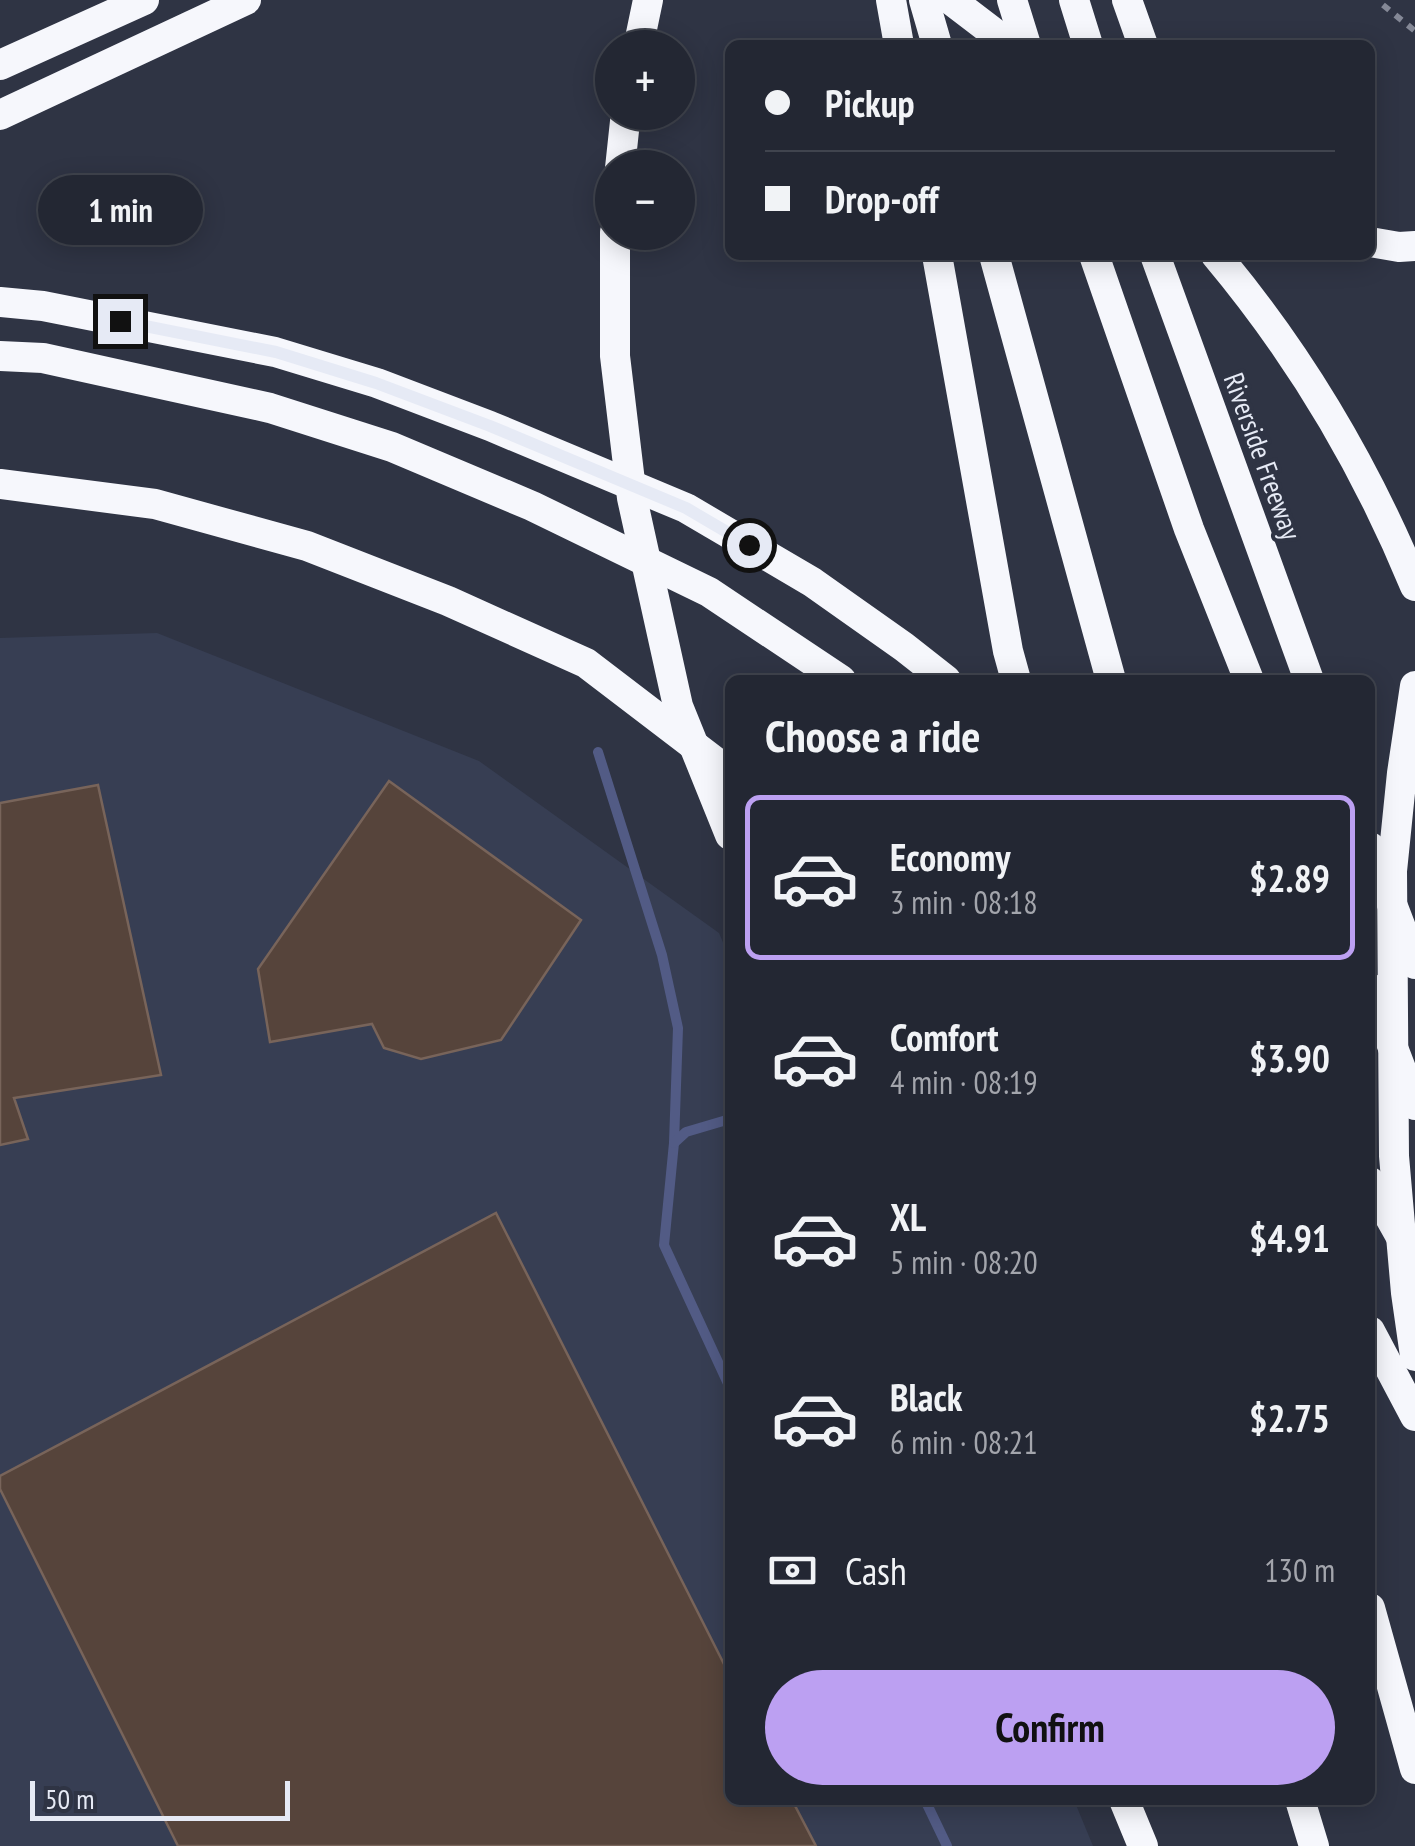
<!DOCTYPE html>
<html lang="en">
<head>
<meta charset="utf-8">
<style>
  :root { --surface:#232733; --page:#2f333f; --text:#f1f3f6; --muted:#a3a5ac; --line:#40444e; --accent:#bca0f2 }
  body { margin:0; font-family:"PT Sans Narrow",sans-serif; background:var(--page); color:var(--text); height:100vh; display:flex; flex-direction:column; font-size:38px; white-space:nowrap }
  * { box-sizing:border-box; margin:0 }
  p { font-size:32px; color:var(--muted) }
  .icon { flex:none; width:55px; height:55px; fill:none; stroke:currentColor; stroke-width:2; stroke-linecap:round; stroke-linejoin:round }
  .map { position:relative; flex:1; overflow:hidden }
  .panel { position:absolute; left:725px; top:675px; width:650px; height:1130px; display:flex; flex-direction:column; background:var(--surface); border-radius:15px; box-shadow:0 5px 25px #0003,0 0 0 2px var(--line) }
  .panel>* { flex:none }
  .hud { position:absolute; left:725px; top:40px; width:650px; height:220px; border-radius:15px; box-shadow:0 5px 25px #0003,0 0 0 2px var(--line); display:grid; align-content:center; height:220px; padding:0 40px; background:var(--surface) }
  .buttons { position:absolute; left:595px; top:30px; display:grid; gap:20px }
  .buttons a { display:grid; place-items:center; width:100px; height:100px; border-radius:50%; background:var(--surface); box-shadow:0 5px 25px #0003,0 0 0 2px var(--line); font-size:50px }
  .scale { position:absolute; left:30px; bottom:25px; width:260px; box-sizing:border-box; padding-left:10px; border:5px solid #e6eaf5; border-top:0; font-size:28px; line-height:35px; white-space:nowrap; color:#e6eaf5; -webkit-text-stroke:8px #2f3444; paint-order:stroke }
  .end { position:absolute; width:45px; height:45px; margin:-22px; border:12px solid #e6eaf5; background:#111; box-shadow:0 0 0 5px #111 }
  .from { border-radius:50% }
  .bubble { position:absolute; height:70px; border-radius:35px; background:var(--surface); box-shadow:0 5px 25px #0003,0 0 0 2px var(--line); font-size:32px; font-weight:700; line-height:70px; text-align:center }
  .hud b { display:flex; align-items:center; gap:35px; height:95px; font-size:38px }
  .hud b+b { border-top:2px solid var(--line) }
  .hud i { width:25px; height:25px; background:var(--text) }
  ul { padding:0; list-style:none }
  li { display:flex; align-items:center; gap:30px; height:165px; margin:0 20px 15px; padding:0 20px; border:5px solid transparent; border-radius:15px }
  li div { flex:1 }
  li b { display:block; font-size:38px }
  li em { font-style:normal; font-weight:700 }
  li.current { border-color:var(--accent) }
  li>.icon { width:90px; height:90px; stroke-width:1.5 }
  h2 { padding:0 40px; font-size:45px; line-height:120px }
  .pay { display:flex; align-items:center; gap:25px; height:110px; padding:0 40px; font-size:38px }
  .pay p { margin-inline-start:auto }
  .button { display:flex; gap:20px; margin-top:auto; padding:20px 40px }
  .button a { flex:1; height:115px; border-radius:60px; background:var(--accent); color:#111; font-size:40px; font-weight:700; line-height:115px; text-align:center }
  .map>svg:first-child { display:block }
  .built { fill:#373e53 }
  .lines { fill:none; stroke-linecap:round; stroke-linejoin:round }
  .stream { stroke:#525b85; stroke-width:10 }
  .building { fill:#56443b; stroke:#78645a; stroke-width:2.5 }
  .path { stroke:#848896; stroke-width:6; stroke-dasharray:8 8; stroke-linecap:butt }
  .motorway { stroke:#f6f7fc; stroke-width:30 }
  .motorway-bridge { stroke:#f6f7fc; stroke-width:30 }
  .route { stroke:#e6eaf5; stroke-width:12 }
  .labels { text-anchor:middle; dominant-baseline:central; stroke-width:8; stroke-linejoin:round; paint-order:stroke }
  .street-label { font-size:28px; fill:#e6eaf5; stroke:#2f3444 }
</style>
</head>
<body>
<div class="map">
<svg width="1415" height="1846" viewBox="0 0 1415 1846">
  <rect width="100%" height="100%" fill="#2f3444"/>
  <polygon class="built" points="157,633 479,761 719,933 730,959 730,1800 1074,1800 1093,1846 0,1846 0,638"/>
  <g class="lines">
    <g class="stream">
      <polyline points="598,752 662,955 678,1028 674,1143 664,1245 730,1388"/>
      <polyline points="674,1143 686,1132 730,1119"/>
      <polyline points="925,1800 947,1846"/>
    </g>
  </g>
  <g class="building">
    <polygon points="389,781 581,920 501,1040 421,1059 384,1048 372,1024 270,1042 258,969"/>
    <polygon points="98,785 161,1075 14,1098 28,1139 0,1145 0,803"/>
    <polygon points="496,1213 730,1676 730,1800 792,1800 816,1846 178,1846 0,1489 0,1476"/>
  </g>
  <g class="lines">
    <polyline class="path" points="1383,5 1415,31"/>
    <g class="motorway">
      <polyline points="891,0 899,45"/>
      <polyline points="924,0 937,45"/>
      <polyline points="951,0 1010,45"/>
      <polyline points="1012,0 1026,45"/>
      <polyline points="1074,0 1088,45"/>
      <polyline points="1127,0 1143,45"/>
      <polyline points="638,48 648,0"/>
      <polyline points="0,65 144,0"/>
      <polyline points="0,115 246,0"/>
      <polyline points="620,168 626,112"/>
      <polyline points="1370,242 1399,247 1415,246"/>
      <polyline points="937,255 1008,651 1016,680"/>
      <polyline points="994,255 1111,680"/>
      <polyline points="1094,255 1189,529 1249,680"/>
      <polyline points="1155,255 1309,680"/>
      <path d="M 1216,255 C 1299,354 1366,467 1415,586"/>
      <polyline points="0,302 43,306 275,352 377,383 490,426 686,508 812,582 904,647 946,680"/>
      <polyline points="0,356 43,358 270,408 392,447 532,506 709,592 841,680"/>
      <polyline points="0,484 155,504 307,546 448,601 586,663 730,773"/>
      <polyline points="1370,847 1415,964"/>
      <polyline points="1370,988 1415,1105"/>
      <polyline points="1370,1182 1402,1239"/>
      <polyline points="1370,1331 1415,1416"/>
      <polyline points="1370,1608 1415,1769"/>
      <polyline points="1124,1800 1143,1846"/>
      <polyline points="1300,1800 1314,1846"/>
    </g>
    <g class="motorway-bridge">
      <polyline points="615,232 615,356 632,498 678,706 730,835"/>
      <polyline points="1415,686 1402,773 1392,871 1394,1156 1406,1293 1415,1356"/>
    </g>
  </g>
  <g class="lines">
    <polyline class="route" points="120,321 276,352 376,383 490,426 686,508 749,545"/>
  </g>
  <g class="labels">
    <g class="street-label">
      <text transform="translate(1263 456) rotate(70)">Riverside Freeway</text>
    </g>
  </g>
</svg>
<div class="buttons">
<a>+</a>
<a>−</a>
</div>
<div class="scale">50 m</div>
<i class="end from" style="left:749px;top:545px"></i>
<i class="end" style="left:120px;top:321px"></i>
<div class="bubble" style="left:38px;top:175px;width:165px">1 min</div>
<div class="hud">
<b><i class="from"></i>Pickup</b>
<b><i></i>Drop-off</b>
</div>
<section class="panel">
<h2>Choose a ride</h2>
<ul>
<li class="current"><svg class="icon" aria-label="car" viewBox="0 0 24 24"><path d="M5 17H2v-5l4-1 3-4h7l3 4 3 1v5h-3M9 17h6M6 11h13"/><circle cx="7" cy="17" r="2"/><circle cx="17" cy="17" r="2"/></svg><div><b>Economy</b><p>3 min · 08:18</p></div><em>$2.89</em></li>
<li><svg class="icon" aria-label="car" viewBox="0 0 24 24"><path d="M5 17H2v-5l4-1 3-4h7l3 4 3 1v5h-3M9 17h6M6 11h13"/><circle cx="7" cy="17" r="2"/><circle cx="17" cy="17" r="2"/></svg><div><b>Comfort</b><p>4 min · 08:19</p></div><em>$3.90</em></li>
<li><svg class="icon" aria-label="car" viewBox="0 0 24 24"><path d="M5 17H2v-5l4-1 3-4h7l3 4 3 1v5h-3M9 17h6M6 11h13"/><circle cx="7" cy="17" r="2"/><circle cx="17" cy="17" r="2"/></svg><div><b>XL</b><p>5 min · 08:20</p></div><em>$4.91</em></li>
<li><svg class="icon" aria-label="car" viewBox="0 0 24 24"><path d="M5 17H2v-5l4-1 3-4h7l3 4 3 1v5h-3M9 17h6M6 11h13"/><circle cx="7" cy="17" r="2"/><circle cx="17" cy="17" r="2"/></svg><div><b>Black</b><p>6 min · 08:21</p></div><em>$2.75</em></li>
</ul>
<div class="pay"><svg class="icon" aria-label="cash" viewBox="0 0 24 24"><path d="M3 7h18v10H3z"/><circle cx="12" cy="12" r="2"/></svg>Cash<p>130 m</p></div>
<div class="button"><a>Confirm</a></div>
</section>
</div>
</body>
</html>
